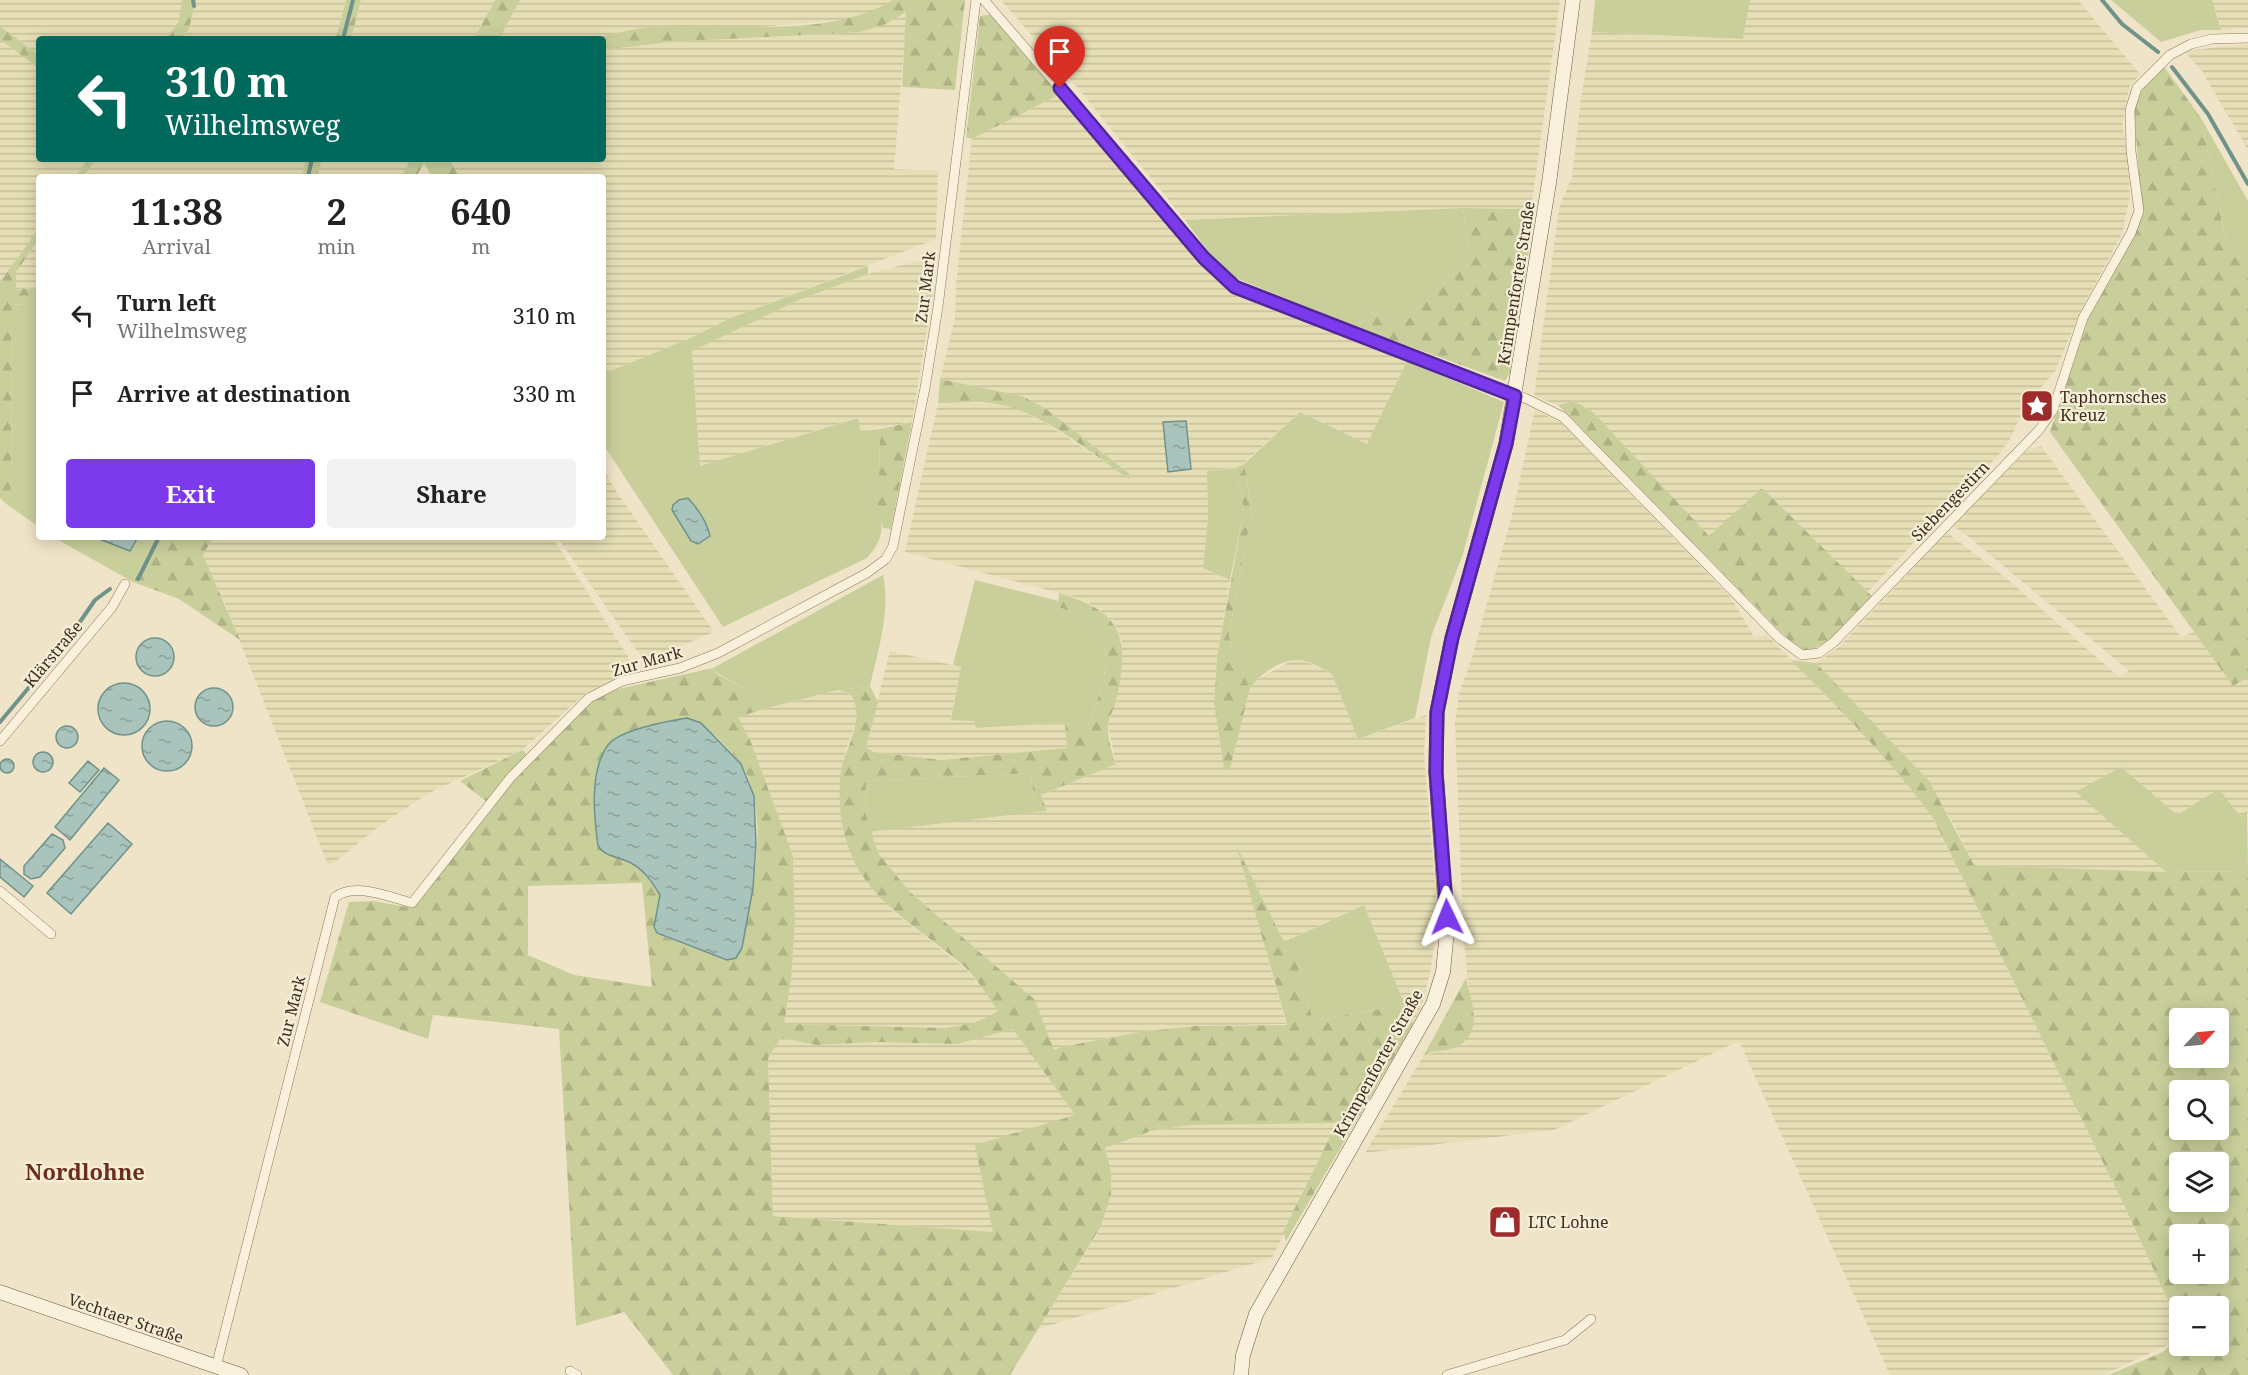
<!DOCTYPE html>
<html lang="en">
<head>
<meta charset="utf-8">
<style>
  :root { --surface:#fff; --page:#f2f2f2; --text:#222; --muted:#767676; --accent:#7c3aed }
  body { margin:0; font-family:"Noto Serif",serif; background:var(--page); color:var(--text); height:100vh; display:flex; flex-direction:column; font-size:22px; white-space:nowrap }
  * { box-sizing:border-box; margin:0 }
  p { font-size:20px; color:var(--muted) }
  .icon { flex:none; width:33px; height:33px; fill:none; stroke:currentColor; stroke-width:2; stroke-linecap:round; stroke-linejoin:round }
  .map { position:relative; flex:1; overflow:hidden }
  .side { position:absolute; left:36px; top:174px; width:570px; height:366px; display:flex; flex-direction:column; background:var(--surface); border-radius:6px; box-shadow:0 3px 15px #0003 }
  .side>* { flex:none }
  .top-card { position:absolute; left:36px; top:36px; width:570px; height:126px; border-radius:6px; box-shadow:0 3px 15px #0003; background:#00695c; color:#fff; overflow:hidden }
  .needle { width:39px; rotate:64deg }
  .buttons { position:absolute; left:2169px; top:1008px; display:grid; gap:12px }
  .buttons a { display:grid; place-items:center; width:60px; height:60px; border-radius:6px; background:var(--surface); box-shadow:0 3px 15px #0003; font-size:30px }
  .pin { position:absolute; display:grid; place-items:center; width:51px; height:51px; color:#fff; margin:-62px -26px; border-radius:50% 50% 50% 0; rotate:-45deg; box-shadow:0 0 6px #0007 }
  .pin .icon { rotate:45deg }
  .me { position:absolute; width:66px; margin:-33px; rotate:358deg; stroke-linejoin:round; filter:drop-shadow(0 0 4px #0008) }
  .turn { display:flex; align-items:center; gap:21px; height:126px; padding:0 30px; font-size:27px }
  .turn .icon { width:78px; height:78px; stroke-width:2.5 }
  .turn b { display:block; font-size:42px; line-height:51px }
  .eta { display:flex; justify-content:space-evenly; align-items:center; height:102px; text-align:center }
  .eta b { font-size:36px; font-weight:700; line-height:42px }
  .button { display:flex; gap:12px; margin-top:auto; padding:12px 30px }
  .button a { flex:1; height:69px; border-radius:6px; background:var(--accent); color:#fff; font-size:24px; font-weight:700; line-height:69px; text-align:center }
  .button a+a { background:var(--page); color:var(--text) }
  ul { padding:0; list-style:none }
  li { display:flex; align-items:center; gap:18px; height:78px; padding:0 30px }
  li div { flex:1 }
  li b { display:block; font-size:22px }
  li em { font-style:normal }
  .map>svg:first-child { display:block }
  .farmland { fill:url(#farmland-rules) }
  .green { fill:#c9cf9b }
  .forest { fill:url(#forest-firs); fill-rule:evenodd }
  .water { fill:url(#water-ripples); stroke:#6f938a; stroke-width:1.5 }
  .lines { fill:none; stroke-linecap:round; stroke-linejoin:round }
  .stream { stroke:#6f938a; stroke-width:4 }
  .street-casing { stroke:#8d765c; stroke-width:10 }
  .secondary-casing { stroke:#6f573f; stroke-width:15 }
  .street { stroke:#faf1dc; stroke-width:9 }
  .secondary { stroke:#faf1dc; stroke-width:14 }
  .route-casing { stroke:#51269a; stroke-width:15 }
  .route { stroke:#7c3aed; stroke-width:10 }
  .labels { text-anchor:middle; stroke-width:4.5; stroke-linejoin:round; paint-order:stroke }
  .street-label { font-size:16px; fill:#3d2e20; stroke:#f7eed8 }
  .poi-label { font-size:16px; fill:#3d2e20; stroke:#f7eed8; text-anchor:start }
  .district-label { font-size:22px; font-weight:bold; fill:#6b2e1e; stroke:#f7eed8 }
</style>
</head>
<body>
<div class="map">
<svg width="2248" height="1375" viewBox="0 0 2248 1375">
  <defs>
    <pattern id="farmland-rules" width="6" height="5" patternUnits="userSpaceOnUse" patternTransform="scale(1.5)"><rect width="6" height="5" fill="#e6deb5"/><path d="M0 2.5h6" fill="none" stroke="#c6bf9b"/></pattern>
    <pattern id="forest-firs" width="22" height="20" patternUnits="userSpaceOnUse" patternTransform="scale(1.5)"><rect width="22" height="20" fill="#c9cf9b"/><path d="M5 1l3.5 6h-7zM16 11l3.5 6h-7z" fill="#aeb285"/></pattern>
    <pattern id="water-ripples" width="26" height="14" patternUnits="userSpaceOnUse" patternTransform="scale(1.5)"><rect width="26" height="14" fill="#a9c4bc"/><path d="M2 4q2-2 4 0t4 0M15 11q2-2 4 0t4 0" fill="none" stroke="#8ba098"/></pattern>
  </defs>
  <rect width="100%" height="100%" fill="#f0e4c8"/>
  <!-- farmland -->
  <path class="farmland" d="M 0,0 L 182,0 L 183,3 L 180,21 L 166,39 L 39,39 L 39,55 L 0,26 Z
    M 196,0 L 346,0 L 336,39 L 182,39 L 189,29 Z
    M 361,0 L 495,0 L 474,39 L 351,39 Z
    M 520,0 L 893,0 L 879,9 L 842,20 L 746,28 L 658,26 L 587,39 L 499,39 Z
    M 1001,0 L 1560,0 L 1531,209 L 1463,208 L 1185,220 L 1076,86 Z
    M 1750,0 L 2078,0 L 2140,74 L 2129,87 L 2122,126 L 2127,149 L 2130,196 L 2122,234 L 2083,306 L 2055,371 L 2024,408 L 2011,437 L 1998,456 L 1955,498 L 1868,592 L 1762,489 L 1709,537 L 1593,412 L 1574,401 L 1558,405 L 1534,396 L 1559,208 L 1572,177 L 1581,98 L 1592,32 L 1743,39 Z
    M 2212,0 L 2248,0 L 2248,28 L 2221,30 Z
    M 907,11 L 894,169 L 938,171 L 936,239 L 731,318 L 693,337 L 603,374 L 603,177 L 459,177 L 449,159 L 603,159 L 603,50 L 671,42 L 860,32 L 884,25 Z
    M 0,39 L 39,69 L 39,159 L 88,159 L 75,177 L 39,177 L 39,228 L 0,282 Z
    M 2248,44 L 2248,150 L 2202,71 L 2184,51 Z
    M 1060,94 L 1218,279 L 1231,291 L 1242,298 L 1407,361 L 1367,444 L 1300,412 L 1239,467 L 1207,471 L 1208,516 L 1203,568 L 1230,580 L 1217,657 L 1214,703 L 1224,768 L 1230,768 L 1250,688 L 1256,680 L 1293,660 L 1305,661 L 1332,674 L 1358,739 L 1426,715 L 1424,754 L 1438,918 L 1431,967 L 1423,1002 L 1413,1024 L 1364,905 L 1284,942 L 1238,850 L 1286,1024 L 1195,1026 L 1140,1032 L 1062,1047 L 1054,1051 L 1035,1000 L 909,891 L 877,853 L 869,832 L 989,815 L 1047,811 L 1041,795 L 1116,763 L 1108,726 L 1115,704 L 1122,640 L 1113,622 L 1100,610 L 1082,599 L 905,552 L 938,403 L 996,403 L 1016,409 L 1041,420 L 1129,478 L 1130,474 L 1045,408 L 1022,396 L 940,379 L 955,319 L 956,284 L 972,139 Z
    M 96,159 L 306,159 L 302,177 L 83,177 Z
    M 322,159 L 411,159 L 401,177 L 317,177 Z
    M 39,239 L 39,287 L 16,290 L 16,272 Z
    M 936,256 L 933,292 L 912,422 L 860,431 L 857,418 L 700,466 L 692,350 L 801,299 L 868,274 Z
    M 1535,410 L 1561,423 L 1576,438 L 1732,599 L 1754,637 L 1767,635 L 1876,747 L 1907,781 L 1933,818 L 2123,1203 L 2175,1316 L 2172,1343 L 2103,1375 L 1890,1375 L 1739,1041 L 1554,1130 L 1365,1153 L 1424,1055 L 1443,1051 L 1469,993 L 1463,929 L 1455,722 L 1459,693 L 1470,664 L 1512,515 Z
    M 2041,446 L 2181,637 L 2194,632 L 2233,686 L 2248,677 L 2248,813 L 2240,816 L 2219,790 L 2176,815 L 2077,792 L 2166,872 L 1974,865 L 1950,817 L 1816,663 L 1840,646 L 1943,536 L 1950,535 L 2005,577 L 2119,677 L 2129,671 L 1969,537 L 1953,526 L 2027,450 Z
    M 603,467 L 614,488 L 714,632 L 669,651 L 642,658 L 557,537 L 603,537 Z
    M 213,537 L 552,537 L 636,669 L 586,693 L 522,750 L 427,794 L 378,827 L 335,862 L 328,865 L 224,601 L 215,587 L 203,554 Z
    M 890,651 L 961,667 L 951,719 L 974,721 L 976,728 L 1065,723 L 1067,748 L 941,760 L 873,752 L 866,747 Z
    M 838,690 L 849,693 L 858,709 L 857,720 L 846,749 L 840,777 L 842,826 L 891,910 L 966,969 L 984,989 L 999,1011 L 987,1019 L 968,1026 L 943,1028 L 784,1024 L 791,981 L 795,922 L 793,856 L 751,742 L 737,716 Z
    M 1013,1029 L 1075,1115 L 993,1232 L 773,1216 L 768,1058 L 781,1038 L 816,1045 L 874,1042 L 957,1044 Z
    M 1338,1123 L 1272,1258 L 1038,1329 L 1099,1231 L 1111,1172 L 1105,1148 L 1151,1131 L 1189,1125 Z"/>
  <!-- green -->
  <path class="green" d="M 1595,0 L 1750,0 L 1743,39 L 1592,32 Z
    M 2111,0 L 2212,0 L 2221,30 L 2201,30 L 2161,42 Z
    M 2201,118 L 2248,201 L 2248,260 L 2228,253 Z
    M 1463,208 L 1471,256 L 1402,325 L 1367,311 L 1359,328 L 1236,278 L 1211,255 L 1185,220 Z
    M 868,266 L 868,274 L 801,299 L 692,351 L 700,466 L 858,418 L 860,431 L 880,429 L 879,482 L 873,484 C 880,515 891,532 867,558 L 723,627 L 603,444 L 603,374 L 693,337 L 731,318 Z
    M 39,303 L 39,527 L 5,503 L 11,488 L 12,305 Z
    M 1407,361 L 1504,402 L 1463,554 L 1431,637 L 1415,718 L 1358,739 L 1332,674 C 1324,670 1314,663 1305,661 C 1286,656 1260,673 1250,688 L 1231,649 L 1229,634 L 1252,511 L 1244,464 L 1300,412 L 1367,444 Z
    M 1235,468 L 1242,495 L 1243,515 L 1230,580 L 1203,568 L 1208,516 L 1207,471 Z
    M 53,537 L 155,537 L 133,582 Z
    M 883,575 C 891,612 878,650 870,686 L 838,690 L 767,708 L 744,688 L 717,673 L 713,668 Z
    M 975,580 L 1058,601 L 1059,607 C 1067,610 1078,613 1085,618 C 1123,643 1100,693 1088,726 L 1064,723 L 976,728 L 974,721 L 951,720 L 961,667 L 953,665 Z
    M 2121,767 L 2177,815 L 2219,789 L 2240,816 L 2247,811 L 2248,871 L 2166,872 L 2076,792 Z
    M 1031,773 L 1035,812 L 869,832 L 865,812 L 866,781 Z
    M 1364,905 L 1405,1005 L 1313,1020 L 1291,939 Z"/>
  <!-- forest -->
  <path class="forest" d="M 182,0 L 196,0 L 189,29 L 182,39 L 166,39 L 179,21 Z
    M 346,0 L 361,0 L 351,39 L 336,39 Z
    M 495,0 L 520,0 L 499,39 L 474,39 Z
    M 893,0 L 965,0 L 955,90 L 902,87 L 906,12 L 884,25 L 860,32 L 671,42 L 603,50 L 603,39 L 587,39 C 610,36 635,27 659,26 C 733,22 826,40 893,0 Z
    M 992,14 L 1060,94 L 972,139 L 966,137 L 980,16 Z
    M 0,26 L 39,55 L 39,69 L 0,39 Z
    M 2163,65 L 2201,118 L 2228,253 L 2248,260 L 2248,677 L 2233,686 L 2050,432 L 2087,321 L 2135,235 L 2142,212 L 2134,110 L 2143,88 Z
    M 88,159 L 96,159 L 83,177 L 75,177 Z
    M 306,159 L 322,159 L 317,177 L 302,177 Z
    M 411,159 L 449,159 L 459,177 L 432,177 L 424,163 L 416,177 L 401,177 Z
    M 1463,208 L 1531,209 L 1533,224 L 1510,373 L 1505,381 L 1359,328 L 1367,311 L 1402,325 L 1471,256 Z
    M 39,228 L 39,239 L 16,272 L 16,290 L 39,287 L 39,303 L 12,305 L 11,488 L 5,503 L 0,498 L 0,282 Z
    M 940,379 L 1022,396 L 1045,408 L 1130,474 L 1129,479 C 1091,453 1043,412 997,404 C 978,400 957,403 938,403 Z
    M 1574,401 L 1593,412 L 1709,536 L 1762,488 L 1873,597 C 1853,617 1833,647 1803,651 L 1792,643 L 1558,405 Z
    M 912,422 L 891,529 L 883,528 L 873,483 L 879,482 L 880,429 Z
    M 1244,464 L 1252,511 L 1229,634 L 1231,649 L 1250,688 L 1230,769 L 1224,768 L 1214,703 L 1217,657 L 1243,515 L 1242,495 L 1235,468 Z
    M 155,537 L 213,537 L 203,555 L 240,640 L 179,599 L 133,582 Z
    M 1059,593 C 1124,612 1130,638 1116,701 C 1114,709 1108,719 1108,727 C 1108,740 1112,752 1116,764 L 1041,795 L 1047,811 L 1035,812 L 1031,773 L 866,781 L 865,812 L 878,853 L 909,891 L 1035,1000 L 1054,1050 L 1062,1047 L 1140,1032 L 1195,1026 L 1287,1025 L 1236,845 L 1284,942 L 1291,939 L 1313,1020 L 1405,1005 L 1413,1024 L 1286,1241 L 1283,1232 L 1337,1123 L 1189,1125 L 1151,1131 L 1105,1148 L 1111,1172 L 1111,1194 L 1100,1228 L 1010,1375 L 673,1375 L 624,1312 L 576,1326 L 559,1029 L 433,1015 L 428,1039 L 320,1002 L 349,902 L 373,901 L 412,908 L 515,779 L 580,711 L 594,699 L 618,689 L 713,668 L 717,674 L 744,688 L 767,708 L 738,717 L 751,742 L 793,856 L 795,922 L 791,981 L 784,1024 L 943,1028 C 964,1026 980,1023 998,1011 C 988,996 978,980 965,967 C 922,929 864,901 847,843 C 840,823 839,800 840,779 C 841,750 870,718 849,693 L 838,690 L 870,686 L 878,702 L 866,747 L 873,752 L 941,760 L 1067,748 L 1065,723 L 1088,726 C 1100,693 1123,643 1085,618 C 1077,613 1067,610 1058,607 ZM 714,734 C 723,744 735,754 742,765 C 771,814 752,895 742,947 L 727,960 L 665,937 L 654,927 L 660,895 C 647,873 629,858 603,853 ZM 642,883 L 652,987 L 574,975 L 528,955 L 528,886 ZM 1013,1029 L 1075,1115 L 975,1145 L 993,1232 L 773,1216 L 768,1058 L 781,1038 L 816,1045 L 874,1042 L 957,1044 Z
    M 1791,660 L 1816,663 L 1929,781 L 1974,865 L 2166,872 L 2248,871 L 2248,1375 L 2108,1375 L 2163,1352 L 2172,1343 L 2175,1316 L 2123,1203 L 1933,818 C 1891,760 1841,711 1791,660 ZM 2180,1018 L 2218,1018 L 2218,1058 L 2180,1058 ZM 2180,1090 L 2218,1090 L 2218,1130 L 2180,1130 ZM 2180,1162 L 2218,1162 L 2218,1202 L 2180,1202 ZM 2180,1234 L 2218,1234 L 2218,1274 L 2180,1274 ZM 2180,1306 L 2218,1306 L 2218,1346 L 2180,1346 Z
    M 522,750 L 527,754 L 487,802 L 460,781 Z
    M 1466,978 C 1471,1002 1485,1033 1456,1047 C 1446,1052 1434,1050 1424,1055 Z"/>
  <!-- water -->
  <path class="water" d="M 1186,421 L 1191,469 L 1168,472 L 1163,422 Z
    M 688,498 C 698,509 707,521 710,536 L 698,544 L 691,541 L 672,510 L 673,505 L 679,500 Z
    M 94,537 L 138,537 L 130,551 Z
    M136 657a19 19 0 1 1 38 0a19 19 0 1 1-38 0Z
    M98 709a26 26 0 1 1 52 0a26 26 0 1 1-52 0Z
    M195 707a19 19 0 1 1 38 0a19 19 0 1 1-38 0Z
    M 687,718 L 701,723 L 741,764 L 754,796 L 756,844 L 753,888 L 742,948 L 736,958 L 727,960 L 657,933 L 654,927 L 660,895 C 652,882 645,871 631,863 C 620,857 605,857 598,846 C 594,817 589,771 608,745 C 619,730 668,721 687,718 Z
    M142 746a25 25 0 1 1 50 0a25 25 0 1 1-50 0Z
    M56 737a11 11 0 1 1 22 0a11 11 0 1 1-22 0Z
    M33 762a10 10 0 1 1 20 0a10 10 0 1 1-20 0Z
    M0 766a7 7 0 1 1 14 0a7 7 0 1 1-14 0Z
    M 88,761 L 99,770 L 80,792 L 69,783 Z
    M 104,768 L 119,780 L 70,840 L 55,827 Z
    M 108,823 L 132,844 L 71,914 L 47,893 Z
    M 52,834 L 63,840 L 65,848 L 40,877 L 31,879 L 24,874 L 24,866 Z
    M 0,859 L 33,886 L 24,897 L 0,877 Z"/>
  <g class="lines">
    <!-- stream -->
    <path class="stream" d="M 193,0 L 194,6
      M 2102,0 L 2122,24 L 2158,52
      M 343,39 L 353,0
      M 2172,67 L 2208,114 L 2248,184
      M 308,177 L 312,159
      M 138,579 L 159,537
      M 0,722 L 62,648 L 95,600 L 110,589"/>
    <defs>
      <path id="street" d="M 984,0 L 1222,277 L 1248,293 L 1527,399 L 1563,417 L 1780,639 L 1802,655 L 1819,653 L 1834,642 L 2039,430 L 2053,410 L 2083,318 L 2131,233 L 2139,211 L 2131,151 L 2130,110 L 2137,88 L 2170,55 L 2191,44 L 2212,39 L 2248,38
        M 0,741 L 112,607 L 125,584
        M 0,891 L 51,934
        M 216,1367 L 335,897 C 356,882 389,897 412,903 L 511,777 L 589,698 L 622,681 L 680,668 L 718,653 L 867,573 L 886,559 L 893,546 L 925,388 L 938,307 L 976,0
        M 570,1371 L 577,1375
        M 1447,1375 L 1565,1340 L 1591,1319"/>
      <path id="secondary" d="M 0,1292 L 241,1375
        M 1241,1375 L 1243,1355 L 1256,1314 L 1433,1004 L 1443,972 L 1447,931 L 1436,772 L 1437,712 L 1452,638 L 1506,444 L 1549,183 L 1573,0"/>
    </defs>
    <!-- street casing -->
    <use href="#street" class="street-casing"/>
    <!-- secondary casing -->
    <use href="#secondary" class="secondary-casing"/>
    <!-- street -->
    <use href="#street" class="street"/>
    <!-- secondary -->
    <use href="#secondary" class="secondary"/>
  </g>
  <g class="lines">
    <defs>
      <path id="route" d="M 1060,88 L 1204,258 L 1235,287 L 1515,396 L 1506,444 L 1452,638 L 1437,712 L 1436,772 L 1447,917"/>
    </defs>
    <!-- route casing -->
    <use href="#route" class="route-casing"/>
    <!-- route -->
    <use href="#route" class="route"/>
  </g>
  <!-- icons -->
  <defs>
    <symbol id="sight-square" viewBox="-11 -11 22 22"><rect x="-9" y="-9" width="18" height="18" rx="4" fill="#9e2a2b" stroke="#f7eed8"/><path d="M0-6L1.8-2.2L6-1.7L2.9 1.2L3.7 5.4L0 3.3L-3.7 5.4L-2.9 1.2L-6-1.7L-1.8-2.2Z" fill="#fff"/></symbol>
    <symbol id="shop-square" viewBox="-11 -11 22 22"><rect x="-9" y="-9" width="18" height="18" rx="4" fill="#9e2a2b" stroke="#f7eed8"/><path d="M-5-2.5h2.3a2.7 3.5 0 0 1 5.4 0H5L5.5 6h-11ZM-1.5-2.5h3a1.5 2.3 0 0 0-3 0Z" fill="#fff"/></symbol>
  </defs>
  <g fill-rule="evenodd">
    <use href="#sight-square" x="2018" y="387" width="38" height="38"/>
    <use href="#shop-square" x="1486" y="1203" width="38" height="38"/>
  </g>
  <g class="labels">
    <!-- street labels -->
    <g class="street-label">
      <text transform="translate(1516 283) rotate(-81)" y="6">Krimpenforter Straße</text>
      <text transform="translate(925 287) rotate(-83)" y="6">Zur Mark</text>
      <text transform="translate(1950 501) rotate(-46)" y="6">Siebengestirn</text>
      <text transform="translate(53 654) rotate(-50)" y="6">Klärstraße</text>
      <text transform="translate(647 661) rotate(-16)" y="6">Zur Mark</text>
      <text transform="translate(291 1011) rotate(-76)" y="6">Zur Mark</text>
      <text transform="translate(1378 1063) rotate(-61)" y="6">Krimpenforter Straße</text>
      <text transform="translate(126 1318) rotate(19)" y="6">Vechtaer Straße</text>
    </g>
    <!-- poi labels -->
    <g class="poi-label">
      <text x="2060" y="403">Taphornsches<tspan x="2060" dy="18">Kreuz</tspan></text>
      <text x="1528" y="1228">LTC Lohne</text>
    </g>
    <!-- district labels -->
    <g class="district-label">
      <text x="85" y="1180">Nordlohne</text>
    </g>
  </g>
</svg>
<div class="buttons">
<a><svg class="needle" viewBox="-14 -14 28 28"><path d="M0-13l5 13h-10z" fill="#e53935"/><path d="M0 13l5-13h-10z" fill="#767676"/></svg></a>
<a><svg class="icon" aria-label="search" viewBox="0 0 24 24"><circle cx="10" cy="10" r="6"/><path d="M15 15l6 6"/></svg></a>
<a><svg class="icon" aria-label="layers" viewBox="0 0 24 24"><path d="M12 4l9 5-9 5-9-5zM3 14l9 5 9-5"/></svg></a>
<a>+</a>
<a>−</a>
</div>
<div class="pin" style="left:1060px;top:88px;background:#d93025"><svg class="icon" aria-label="arrive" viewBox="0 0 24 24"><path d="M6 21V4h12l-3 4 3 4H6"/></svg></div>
<svg class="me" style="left:1447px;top:917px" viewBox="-20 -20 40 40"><path d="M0-17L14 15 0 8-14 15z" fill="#7c3aed" stroke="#fff" stroke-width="4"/></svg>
<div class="top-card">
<div class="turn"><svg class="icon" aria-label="left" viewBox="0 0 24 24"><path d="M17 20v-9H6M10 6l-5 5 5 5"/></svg><div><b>310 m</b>Wilhelmsweg</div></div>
</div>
<section class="side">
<div class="eta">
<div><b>11:38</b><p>Arrival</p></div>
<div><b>2</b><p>min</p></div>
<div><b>640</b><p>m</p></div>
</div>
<ul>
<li><svg class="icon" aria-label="left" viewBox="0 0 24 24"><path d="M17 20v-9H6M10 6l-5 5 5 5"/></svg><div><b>Turn left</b><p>Wilhelmsweg</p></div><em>310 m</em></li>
<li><svg class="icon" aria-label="arrive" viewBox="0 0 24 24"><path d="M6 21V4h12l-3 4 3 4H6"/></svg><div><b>Arrive at destination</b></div><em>330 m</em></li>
</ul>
<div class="button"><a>Exit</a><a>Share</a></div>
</section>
</div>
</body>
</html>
